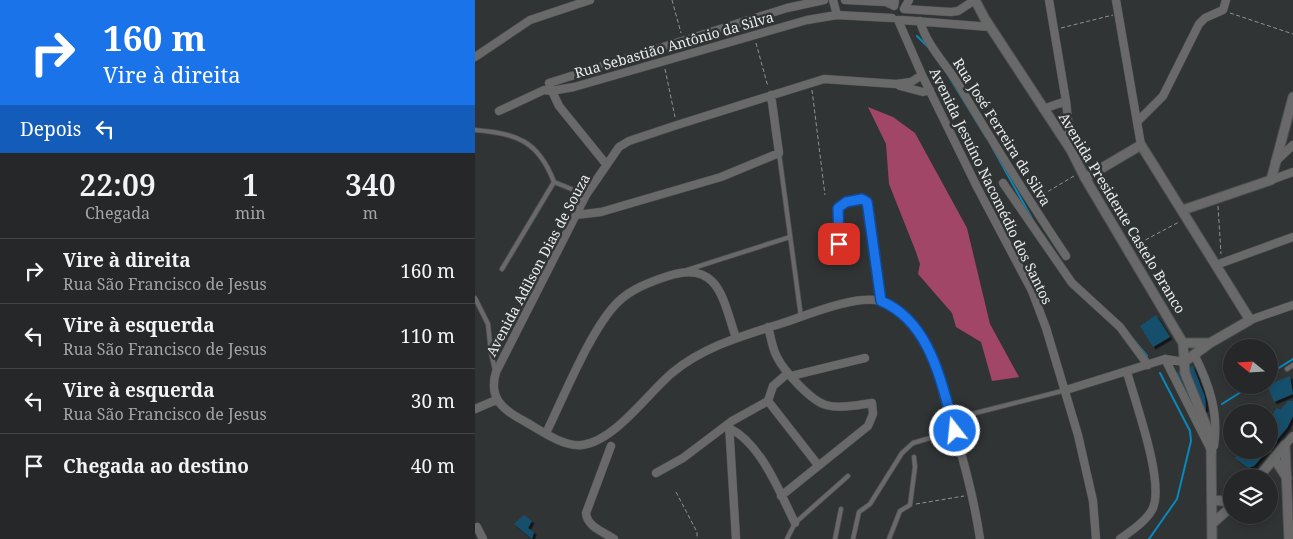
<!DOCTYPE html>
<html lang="pt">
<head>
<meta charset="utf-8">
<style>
  :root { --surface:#252728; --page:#313334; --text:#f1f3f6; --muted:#a3a5a8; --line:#424445 }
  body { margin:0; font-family:"Noto Serif",serif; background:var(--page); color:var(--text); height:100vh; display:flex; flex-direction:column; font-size:19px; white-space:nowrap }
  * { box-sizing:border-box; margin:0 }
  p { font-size:16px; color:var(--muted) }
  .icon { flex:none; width:28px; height:28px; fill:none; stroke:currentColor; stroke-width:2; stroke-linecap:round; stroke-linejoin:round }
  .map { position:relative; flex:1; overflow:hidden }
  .drawer { display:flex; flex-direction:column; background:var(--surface); width:475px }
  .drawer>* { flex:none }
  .guide { background:#1a73e8; color:#fff; overflow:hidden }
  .needle { width:32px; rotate:288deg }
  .buttons { position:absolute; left:748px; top:339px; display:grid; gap:10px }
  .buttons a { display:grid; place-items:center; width:55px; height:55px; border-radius:50%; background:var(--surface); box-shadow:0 2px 8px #0003,0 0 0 1px var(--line); font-size:25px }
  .pin { position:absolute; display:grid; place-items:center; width:42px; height:42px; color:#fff; margin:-21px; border-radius:10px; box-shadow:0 2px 8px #0006 }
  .me { position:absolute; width:55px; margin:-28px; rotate:344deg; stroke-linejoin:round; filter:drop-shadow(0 0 4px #0008) }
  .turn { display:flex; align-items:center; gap:18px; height:105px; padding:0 20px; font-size:22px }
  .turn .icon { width:65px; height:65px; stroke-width:2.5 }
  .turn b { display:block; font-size:35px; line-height:42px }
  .then { display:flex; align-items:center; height:48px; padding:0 20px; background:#0003; gap:10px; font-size:19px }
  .eta { display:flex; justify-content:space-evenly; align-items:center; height:85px; text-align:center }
  .eta b { font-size:30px; font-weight:600; line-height:35px }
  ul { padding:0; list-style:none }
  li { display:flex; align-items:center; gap:15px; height:65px; padding:0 20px; border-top:1px solid var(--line) }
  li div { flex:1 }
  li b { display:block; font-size:19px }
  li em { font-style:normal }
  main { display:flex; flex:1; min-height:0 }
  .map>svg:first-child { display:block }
  .forest { fill:#a14666 }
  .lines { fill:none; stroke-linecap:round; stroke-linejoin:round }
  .stream { stroke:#0888bd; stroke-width:2 }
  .building { fill:#17506c; filter:url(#shadow) }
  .service-casing { stroke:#4f5152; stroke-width:5.5 }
  .minor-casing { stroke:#4f5152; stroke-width:9 }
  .tertiary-casing { stroke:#4f5152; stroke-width:11 }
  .path { stroke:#8f9192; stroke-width:1; stroke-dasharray:4 2.5; stroke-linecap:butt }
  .service { stroke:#6a6969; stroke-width:4 }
  .minor { stroke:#6a6969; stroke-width:8 }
  .tertiary { stroke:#6a6969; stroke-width:9 }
  .route-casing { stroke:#114b97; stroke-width:12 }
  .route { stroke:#1a73e8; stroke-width:9 }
  .labels { text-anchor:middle; stroke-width:5; stroke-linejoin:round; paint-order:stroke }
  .street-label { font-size:14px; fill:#eaeced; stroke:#313435 }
</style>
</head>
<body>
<main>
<section class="drawer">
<div class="guide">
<div class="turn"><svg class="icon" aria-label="right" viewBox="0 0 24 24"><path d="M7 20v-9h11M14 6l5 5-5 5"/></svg><div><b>160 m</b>Vire à direita</div></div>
<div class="then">Depois<svg class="icon" aria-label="left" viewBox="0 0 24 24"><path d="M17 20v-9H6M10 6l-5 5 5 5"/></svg></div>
</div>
<div class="eta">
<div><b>22:09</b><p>Chegada</p></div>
<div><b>1</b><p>min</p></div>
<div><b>340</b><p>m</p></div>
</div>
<ul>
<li><svg class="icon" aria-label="right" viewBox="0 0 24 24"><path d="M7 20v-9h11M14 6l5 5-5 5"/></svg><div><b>Vire à direita</b><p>Rua São Francisco de Jesus</p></div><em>160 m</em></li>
<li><svg class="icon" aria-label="left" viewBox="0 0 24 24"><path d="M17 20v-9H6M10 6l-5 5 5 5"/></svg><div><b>Vire à esquerda</b><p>Rua São Francisco de Jesus</p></div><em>110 m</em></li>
<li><svg class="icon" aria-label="left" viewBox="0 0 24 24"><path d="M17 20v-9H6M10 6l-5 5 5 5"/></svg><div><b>Vire à esquerda</b><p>Rua São Francisco de Jesus</p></div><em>30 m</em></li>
<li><svg class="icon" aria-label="arrive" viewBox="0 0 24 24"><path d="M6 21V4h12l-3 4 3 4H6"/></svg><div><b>Chegada ao destino</b></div><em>40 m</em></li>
</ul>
</section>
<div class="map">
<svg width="818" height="539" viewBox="0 0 818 539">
  <defs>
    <filter id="shadow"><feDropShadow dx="2.5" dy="2.5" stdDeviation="0" flood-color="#0009"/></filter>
  </defs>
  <rect width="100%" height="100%" fill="#313435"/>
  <!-- forest -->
  <path class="forest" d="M 393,107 L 418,117 L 440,133 L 492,228 L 515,324 L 544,377 L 517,381 L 506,342 L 481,327 L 477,313 L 443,274 L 445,264 L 441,252 L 414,184 L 411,144 Z"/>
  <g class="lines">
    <!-- stream -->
    <path class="stream" d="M 442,36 L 453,47
      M 473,75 L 511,137
      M 516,145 L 560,224
      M 658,339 L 672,356
      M 794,374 L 818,359
      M 747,404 L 777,385
      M 674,539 L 702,499 L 716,441 L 715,431 L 685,373"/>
  </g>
  <!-- building -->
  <path class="building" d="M 681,315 L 695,337 L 678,347 L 665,326 Z
    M 718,366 L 730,397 L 731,409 L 728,411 L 714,370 L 714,367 Z
    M 705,371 L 723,413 L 720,415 L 700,373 Z
    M 815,376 L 818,394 L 799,402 L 792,385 Z
    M 813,401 L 818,401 L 818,416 L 812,428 L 794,449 L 794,419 L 802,408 L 805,410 Z
    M 767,450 L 793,450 L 779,466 L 773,468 L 760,458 Z
    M 49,515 L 57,521 L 53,528 L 59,532 L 57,539 L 39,524 Z"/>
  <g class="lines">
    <defs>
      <path id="service" d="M 0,130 C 42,134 63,140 79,182 L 27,269
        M 304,153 L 326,317
        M 79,182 L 111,195
        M 212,270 L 315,237
        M 0,298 L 13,324 L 16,353 L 20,370
        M 812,369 L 818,365
        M 477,419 L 591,390
        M 312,539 L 320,523 L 373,476
        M 360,539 L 366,509
        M 378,539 L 384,512 L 395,504 L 427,453 L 438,443 L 479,431
        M 414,539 L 425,511 L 435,505 L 440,467 L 439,457"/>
      <path id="minor" d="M 358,0 L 362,15
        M 370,0 L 411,2 L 419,6 L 420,0
        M 434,0 L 429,9 L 476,12 L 483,11 L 500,0
        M 574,0 L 591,101 L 596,150
        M 641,0 L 666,145
        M 423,20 L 447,75 L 502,187 L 557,291 L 571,328 L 603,435 L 618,501 L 621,539
        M 427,20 L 515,27
        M 445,21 C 451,44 469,62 482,82 C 517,141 553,199 591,256
        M 0,57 L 55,20 L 115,0
        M 447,75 L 436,82 L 421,84 L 349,79 L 202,125 L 154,141 L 144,147 L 111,195 L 21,372 C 13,398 28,410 49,421 C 65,430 88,447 107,445 C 140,441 173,393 197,373 C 230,345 274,334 314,321 C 337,313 382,295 405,301 C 424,305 437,321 447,337 C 459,356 464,379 470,400 C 485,446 498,491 505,539
        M 74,83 L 312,8 L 349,0
        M 425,86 L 448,92 L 455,90
        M 75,87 L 84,106 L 131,164
        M 568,109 L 591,101
        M 24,111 L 69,90 L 76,91 L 99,87 L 332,20 L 362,15 L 417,18
        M 662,122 L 688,96 L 724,24 L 730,18 L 748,10 L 751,0
        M 800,162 L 818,145
        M 796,180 L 818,172
        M 528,183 L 597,283 L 645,327 L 673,365
        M 101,215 L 126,212 L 246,177 L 304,153 L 296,95
        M 364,244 L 363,208 L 371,202 L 387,199 L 392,202 L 393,208 L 406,301
        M 741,265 L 818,237
        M 775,320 L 818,305
        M 293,327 C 296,337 297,348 302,357 C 309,371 336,401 351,405 C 365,409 382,405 397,403 L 398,414 L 393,426 L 306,496
        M 719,354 C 734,384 744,413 739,446
        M 690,359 L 737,452
        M 316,376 L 390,358
        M 591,390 L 690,359 L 709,362
        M 293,401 L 343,465
        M 0,409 L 21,400
        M 254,424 L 261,539
        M 254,428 C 286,443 305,493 320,523
        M 71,433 C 88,399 116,328 143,302 C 156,289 175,282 193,276 C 244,259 248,300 261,338
        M 810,445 L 818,436
        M 136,446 L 111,513 C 112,527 129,532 139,539
        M 181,473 L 208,458 L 257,421 L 293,401 L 298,386 L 313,373
        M 2,527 L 8,539
        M 645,539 C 656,531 670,522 677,510 C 691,485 660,402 652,372"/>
      <path id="tertiary" d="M 500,0 L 510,19 L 596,150 L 610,178 L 708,343 L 710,373 L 736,438 L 737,539
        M 610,178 L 666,145 L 775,320 L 735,343 L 709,362
        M 708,210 L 796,180 L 818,97
        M 708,343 L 735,343
        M 810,445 L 814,539
        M 799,458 L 812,478
        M 783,478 L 810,445
        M 738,500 L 756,502
        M 738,523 L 756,507"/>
    </defs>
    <!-- service casing -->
    <use href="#service" class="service-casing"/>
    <!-- minor casing -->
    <use href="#minor" class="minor-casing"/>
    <!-- tertiary casing -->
    <use href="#tertiary" class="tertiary-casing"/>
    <!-- path -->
    <path class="path" d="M 197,0 L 206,33
      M 755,13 L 818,34
      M 586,28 L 638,15
      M 281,43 L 293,87
      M 190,69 L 200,117
      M 337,90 L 350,195
      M 562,198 L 599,176
      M 743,206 L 746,254
      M 659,246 L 704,222
      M 201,492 L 222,532 L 222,539
      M 441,504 L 489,496"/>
    <!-- service -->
    <use href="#service" class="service"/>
    <!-- minor -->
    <use href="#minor" class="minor"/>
    <!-- tertiary -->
    <use href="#tertiary" class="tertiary"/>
  </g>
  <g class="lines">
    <defs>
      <path id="route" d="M 364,244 L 363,208 L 371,202 L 387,199 L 392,202 L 393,208 L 406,301 C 456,322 466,383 480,431"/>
    </defs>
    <!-- route casing -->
    <use href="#route" class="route-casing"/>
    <!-- route -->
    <use href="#route" class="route"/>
  </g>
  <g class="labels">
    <!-- street labels -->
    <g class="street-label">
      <text transform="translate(199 45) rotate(-16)" y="5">Rua Sebastião Antônio da Silva</text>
      <text transform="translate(527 132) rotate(58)" y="5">Rua José Ferreira da Silva</text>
      <text transform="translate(516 186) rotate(64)" y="5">Avenida Jesuíno Nacomédio dos Santos</text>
      <text transform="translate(647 213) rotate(59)" y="5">Avenida Presidente Castelo Branco</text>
      <text transform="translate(63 265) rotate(-62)" y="5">Avenida Adilson Dias de Souza</text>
    </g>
  </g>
</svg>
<div class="buttons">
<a><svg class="needle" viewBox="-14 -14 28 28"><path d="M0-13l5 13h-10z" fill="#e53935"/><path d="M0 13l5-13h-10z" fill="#a3a5a8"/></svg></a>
<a><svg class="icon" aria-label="search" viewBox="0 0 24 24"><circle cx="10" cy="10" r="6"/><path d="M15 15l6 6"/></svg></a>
<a><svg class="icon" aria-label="layers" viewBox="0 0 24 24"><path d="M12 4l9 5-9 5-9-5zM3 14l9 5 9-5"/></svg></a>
</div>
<div class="pin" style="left:364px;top:244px;background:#d93025"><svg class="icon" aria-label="arrive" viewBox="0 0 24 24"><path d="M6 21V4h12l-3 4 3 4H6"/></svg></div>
<svg class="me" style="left:480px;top:431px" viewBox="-20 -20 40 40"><circle r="17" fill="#1a73e8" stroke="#fff" stroke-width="3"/><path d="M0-11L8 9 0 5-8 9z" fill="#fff"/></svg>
</div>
</main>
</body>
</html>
